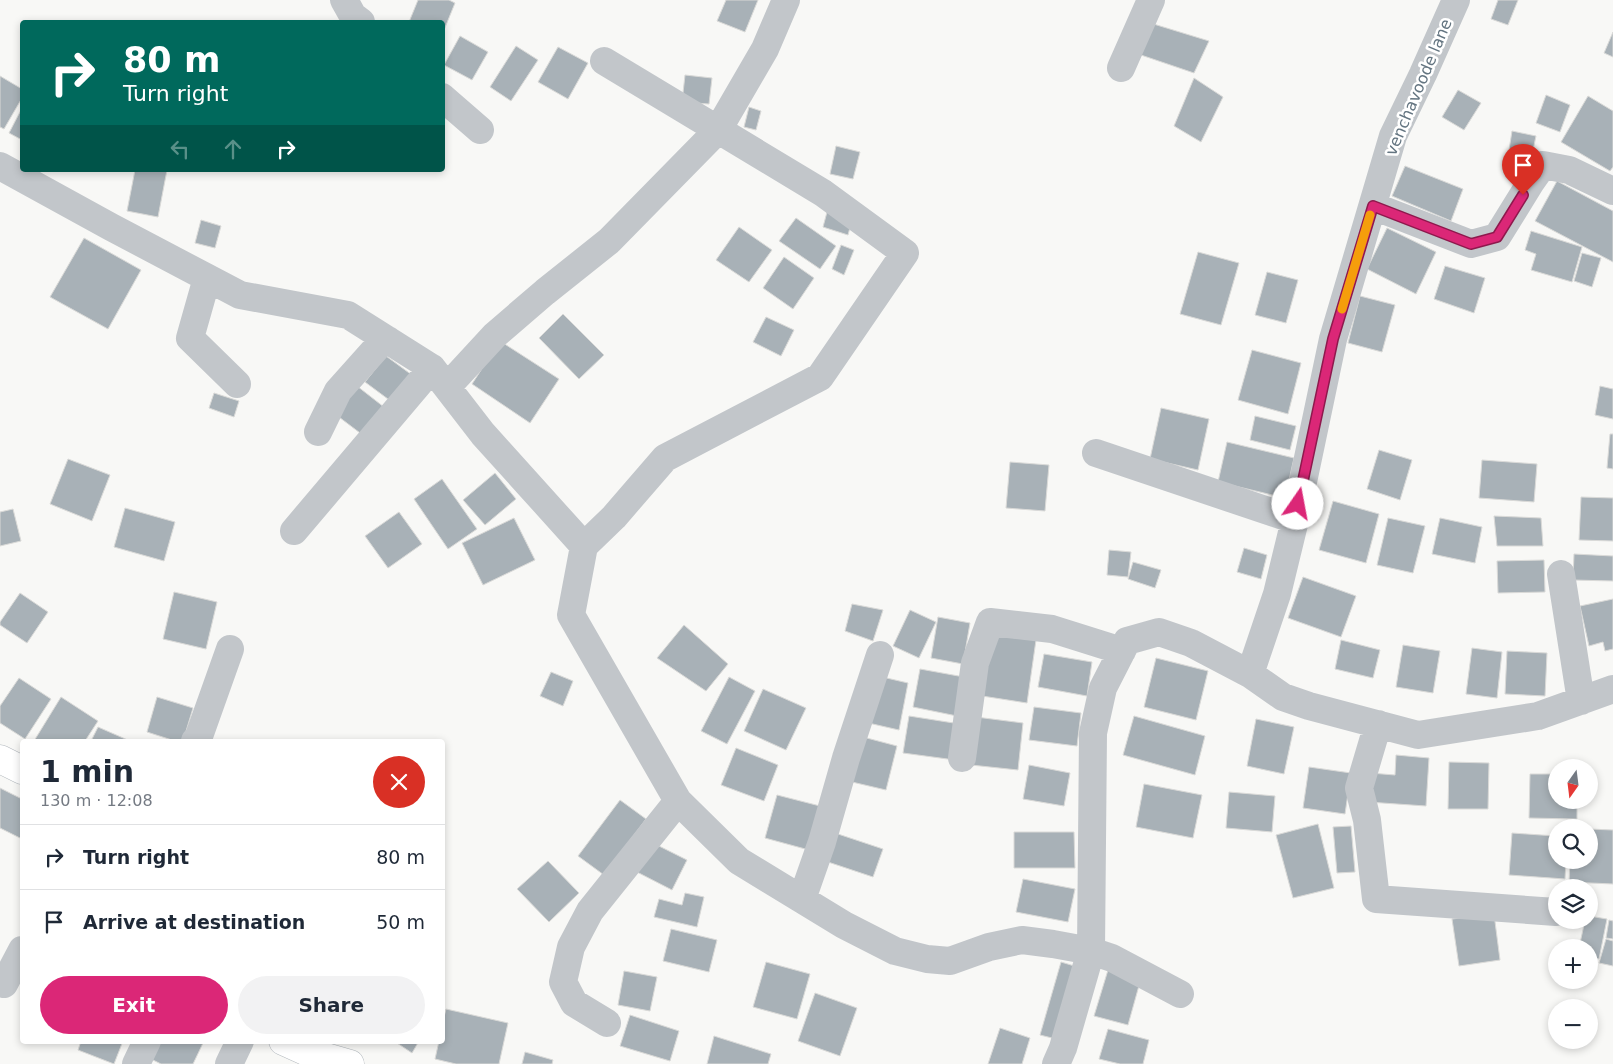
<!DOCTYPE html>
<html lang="en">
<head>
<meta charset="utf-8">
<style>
  :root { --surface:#fff; --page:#f2f2f3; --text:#1f2937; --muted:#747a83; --line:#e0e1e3; --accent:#db2777 }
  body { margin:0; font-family:"DejaVu Sans",sans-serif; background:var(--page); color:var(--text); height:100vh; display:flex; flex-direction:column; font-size:19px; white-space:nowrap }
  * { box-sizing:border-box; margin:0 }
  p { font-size:16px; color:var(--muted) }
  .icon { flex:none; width:28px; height:28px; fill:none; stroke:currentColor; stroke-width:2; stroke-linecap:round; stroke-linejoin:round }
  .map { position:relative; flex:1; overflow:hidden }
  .side { position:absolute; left:20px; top:739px; width:425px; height:305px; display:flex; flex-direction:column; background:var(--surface); border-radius:5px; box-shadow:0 2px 8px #0003 }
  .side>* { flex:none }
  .guide { position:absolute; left:20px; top:20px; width:425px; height:152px; border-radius:5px; box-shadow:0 2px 8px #0003; background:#00695c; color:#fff; overflow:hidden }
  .needle { width:32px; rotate:194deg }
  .controls { position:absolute; left:1548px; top:759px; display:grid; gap:10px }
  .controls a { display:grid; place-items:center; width:50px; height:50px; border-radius:50%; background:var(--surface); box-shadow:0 2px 8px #0003; font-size:25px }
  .pin { position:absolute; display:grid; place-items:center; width:42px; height:42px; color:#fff; margin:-51px -21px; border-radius:50% 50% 50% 0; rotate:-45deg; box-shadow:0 0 5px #0007 }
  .pin .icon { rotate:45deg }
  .me { position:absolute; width:55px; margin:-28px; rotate:12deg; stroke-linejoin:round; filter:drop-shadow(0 0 4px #0008) }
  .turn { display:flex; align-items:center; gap:18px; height:105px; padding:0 20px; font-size:22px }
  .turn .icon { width:65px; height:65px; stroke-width:2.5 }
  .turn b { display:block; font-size:35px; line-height:42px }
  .lanes { display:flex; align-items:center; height:48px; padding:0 20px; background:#0003; justify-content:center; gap:25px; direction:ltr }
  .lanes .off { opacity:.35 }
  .round { display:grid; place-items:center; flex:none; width:52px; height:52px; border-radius:26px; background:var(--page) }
  .head { display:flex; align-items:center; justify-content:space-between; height:85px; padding:0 20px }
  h1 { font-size:30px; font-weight:800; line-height:38px }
  .button { display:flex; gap:10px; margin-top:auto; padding:10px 20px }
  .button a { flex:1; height:58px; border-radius:30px; background:var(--accent); color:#fff; font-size:20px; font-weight:800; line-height:58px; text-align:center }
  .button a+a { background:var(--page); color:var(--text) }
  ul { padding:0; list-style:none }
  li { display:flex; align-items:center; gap:15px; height:65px; padding:0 20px; border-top:1px solid var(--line) }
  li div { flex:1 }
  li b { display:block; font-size:19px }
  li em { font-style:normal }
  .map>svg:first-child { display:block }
  .building { fill:#a8b1b7; stroke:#dadad8 }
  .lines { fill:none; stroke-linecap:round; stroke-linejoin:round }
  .secondary-casing { stroke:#b2b8bd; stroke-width:29 }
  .street { stroke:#c2c6ca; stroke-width:28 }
  .secondary { stroke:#fff; stroke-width:28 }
  .route-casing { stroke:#8e194d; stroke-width:12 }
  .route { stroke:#db2777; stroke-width:9 }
  .slow { stroke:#f59e0b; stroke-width:9 }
  .labels { text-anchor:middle; stroke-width:5; stroke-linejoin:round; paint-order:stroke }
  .street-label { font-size:16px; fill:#647581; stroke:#fff }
</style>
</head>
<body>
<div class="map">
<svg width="1613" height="1064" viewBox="0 0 1613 1064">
  <rect width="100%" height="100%" fill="#f8f8f6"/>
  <!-- building -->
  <path class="building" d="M 418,0 L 449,0 L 455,3 L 442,35 L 442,22 L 409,22 Z
    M 726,0 L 758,0 L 745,32 L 717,21 Z
    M 1498,0 L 1518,0 L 1508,25 L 1491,19 Z
    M 1147,22 L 1209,41 L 1194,73 L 1138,54 Z
    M 1613,32 L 1613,57 L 1604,53 Z
    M 460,36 L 488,52 L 472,80 L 444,65 Z
    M 516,46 L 538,60 L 511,101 L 490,87 Z
    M 558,47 L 588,63 L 568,99 L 538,82 Z
    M 685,75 L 712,78 L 709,104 L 682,102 Z
    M 0,76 L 22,89 L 22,98 L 4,129 L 0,127 Z
    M 1194,78 L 1223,97 L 1201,142 L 1174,126 Z
    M 1458,90 L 1481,103 L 1464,130 L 1442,117 Z
    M 1546,95 L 1570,105 L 1560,132 L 1536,123 Z
    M 1588,96 L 1613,111 L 1613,167 L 1610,171 L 1561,142 Z
    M 749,107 L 761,111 L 756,130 L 744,127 Z
    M 22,108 L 22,140 L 9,133 Z
    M 1512,131 L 1536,136 L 1532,155 L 1509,150 Z
    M 836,146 L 860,152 L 853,179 L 830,174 Z
    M 1405,166 L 1463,189 L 1451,221 L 1392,196 Z
    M 135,170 L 167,170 L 158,217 L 127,211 Z
    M 1557,181 L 1613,211 L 1613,262 L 1535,221 Z
    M 827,212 L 852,220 L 848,235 L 823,227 Z
    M 796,218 L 836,246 L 820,269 L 779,241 Z
    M 201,220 L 221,226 L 215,248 L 195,243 Z
    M 739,227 L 772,250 L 749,282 L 716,260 Z
    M 1387,228 L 1436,252 L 1416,294 L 1367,269 Z
    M 1531,231 L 1582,247 L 1572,282 L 1531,270 L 1536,254 L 1525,250 Z
    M 84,238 L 141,270 L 108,329 L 50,297 Z
    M 841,245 L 854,250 L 844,275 L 832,269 Z
    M 1198,252 L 1239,263 L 1221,325 L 1180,314 Z
    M 1582,253 L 1601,258 L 1592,287 L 1574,281 Z
    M 784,257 L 814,278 L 793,309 L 763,288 Z
    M 1445,266 L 1485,278 L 1474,313 L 1434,299 Z
    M 1267,272 L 1298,280 L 1286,323 L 1255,315 Z
    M 1360,296 L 1395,305 L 1382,352 L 1348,343 Z
    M 563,314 L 604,355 L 579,379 L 539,338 Z
    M 766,317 L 794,330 L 781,356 L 753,342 Z
    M 500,341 L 559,379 L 530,423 L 472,384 Z
    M 1252,350 L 1301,363 L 1288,414 L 1238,400 Z
    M 386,356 L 416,378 L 396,405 L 365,382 Z
    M 357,386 L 389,411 L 368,439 L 335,414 Z
    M 1600,386 L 1613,389 L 1613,419 L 1595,415 Z
    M 214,393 L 239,401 L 234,417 L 209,408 Z
    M 1161,408 L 1209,419 L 1198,470 L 1150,459 Z
    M 1255,416 L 1296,426 L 1290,450 L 1250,440 Z
    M 1610,434 L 1613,434 L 1613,469 L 1607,468 Z
    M 1227,442 L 1294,458 L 1285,498 L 1218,482 Z
    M 1379,450 L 1412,460 L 1400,500 L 1367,489 Z
    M 68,459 L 110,475 L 92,521 L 50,504 Z
    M 1482,460 L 1537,464 L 1534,502 L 1479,498 Z
    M 1010,462 L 1049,465 L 1045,511 L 1006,508 Z
    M 495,473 L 516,499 L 485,525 L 463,500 Z
    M 442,479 L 477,529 L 448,549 L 414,499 Z
    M 1581,497 L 1613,498 L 1613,541 L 1579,540 Z
    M 1333,501 L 1379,514 L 1366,563 L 1319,550 Z
    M 125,508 L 175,522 L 164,561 L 114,547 Z
    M 13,509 L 21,541 L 0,546 L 0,512 Z
    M 399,512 L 422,544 L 388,568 L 365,536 Z
    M 1494,516 L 1541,518 L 1543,546 L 1497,546 Z
    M 514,518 L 535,560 L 483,585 L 462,543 Z
    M 1388,518 L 1425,526 L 1413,573 L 1377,565 Z
    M 1440,518 L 1482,527 L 1475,563 L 1432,554 Z
    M 1244,548 L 1267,555 L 1261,579 L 1237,572 Z
    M 1109,550 L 1131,552 L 1128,577 L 1107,575 Z
    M 1574,554 L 1613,556 L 1613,581 L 1573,580 Z
    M 1544,560 L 1545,592 L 1498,593 L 1497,561 Z
    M 1133,562 L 1161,570 L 1155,588 L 1128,579 Z
    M 1303,577 L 1356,596 L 1341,637 L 1288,618 Z
    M 174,592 L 217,602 L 206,649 L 163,639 Z
    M 20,593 L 48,612 L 27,643 L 0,625 L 0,622 Z
    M 1613,599 L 1613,649 L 1605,651 L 1603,642 L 1589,646 L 1580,606 Z
    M 852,604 L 883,610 L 873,641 L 845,631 Z
    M 910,610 L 936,622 L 919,658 L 893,646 Z
    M 938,617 L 970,623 L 963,664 L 931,658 Z
    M 684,625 L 728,664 L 706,691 L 657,658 Z
    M 990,635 L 1036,640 L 1027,703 L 982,696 Z
    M 1341,640 L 1380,650 L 1373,678 L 1335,669 Z
    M 1403,645 L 1440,651 L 1433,693 L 1396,687 Z
    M 1472,648 L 1502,652 L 1497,698 L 1466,694 Z
    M 1507,651 L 1547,653 L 1545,696 L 1505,694 Z
    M 1044,654 L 1092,662 L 1087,696 L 1038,687 Z
    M 1156,658 L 1208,671 L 1196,720 L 1144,707 Z
    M 920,669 L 964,677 L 957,716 L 913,707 Z
    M 551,672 L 573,681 L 563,706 L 540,696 Z
    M 878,676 L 908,683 L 899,730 L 864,722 Z
    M 729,677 L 755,691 L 727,744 L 701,731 Z
    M 19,678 L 51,699 L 25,739 L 0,723 L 0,706 Z
    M 763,689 L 806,708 L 786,750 L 744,731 Z
    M 61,697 L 98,721 L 85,741 L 34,741 Z
    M 157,697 L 193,708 L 183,741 L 175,741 L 147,732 Z
    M 1034,707 L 1081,713 L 1077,746 L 1029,740 Z
    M 909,716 L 960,724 L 955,760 L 903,753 Z
    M 1134,716 L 1205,736 L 1195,775 L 1123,755 Z
    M 976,717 L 1023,723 L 1018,770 L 971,765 Z
    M 1256,719 L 1294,727 L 1284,774 L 1247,766 Z
    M 98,727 L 130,741 L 91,741 Z
    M 863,737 L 897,746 L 886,790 L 852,782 Z
    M 736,748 L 778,765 L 764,801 L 721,785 Z
    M 1396,755 L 1429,758 L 1426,806 L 1368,802 L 1370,773 L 1395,775 Z
    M 1449,762 L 1489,763 L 1488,809 L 1448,809 Z
    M 1029,765 L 1070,773 L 1064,806 L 1023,799 Z
    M 1309,767 L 1351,773 L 1345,814 L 1303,808 Z
    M 1530,774 L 1556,774 L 1556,800 L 1577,800 L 1577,819 L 1529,818 Z
    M 1144,784 L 1202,795 L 1193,838 L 1136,827 Z
    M 0,788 L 22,799 L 22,839 L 0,828 Z
    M 1229,792 L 1275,796 L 1272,832 L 1226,828 Z
    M 777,795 L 820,806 L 809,850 L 765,838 Z
    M 620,800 L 646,819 L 604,875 L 578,856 Z
    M 1318,824 L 1334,888 L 1293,898 L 1276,835 Z
    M 1351,826 L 1355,872 L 1337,873 L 1333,827 Z
    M 1589,829 L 1613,830 L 1613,884 L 1569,882 L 1570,860 L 1589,860 Z
    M 1014,832 L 1074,832 L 1075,868 L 1014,868 Z
    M 835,833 L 883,849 L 873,877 L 825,861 Z
    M 1512,833 L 1556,836 L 1556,860 L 1566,860 L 1565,879 L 1509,875 Z
    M 649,841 L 687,860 L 672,890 L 635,871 Z
    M 548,861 L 579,893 L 549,922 L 517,889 Z
    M 1023,879 L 1075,889 L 1068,922 L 1016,912 Z
    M 685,893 L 704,897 L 697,927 L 654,917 L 659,899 L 682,905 Z
    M 1494,914 L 1500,960 L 1459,966 L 1452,919 Z
    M 1589,916 L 1607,919 L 1599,959 L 1589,957 L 1589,948 L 1579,948 L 1585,920 L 1589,920 Z
    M 1609,920 L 1613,921 L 1613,939 L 1606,938 Z
    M 671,929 L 717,940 L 709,972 L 663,961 Z
    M 1606,939 L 1613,941 L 1613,966 L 1599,963 Z
    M 766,962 L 810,974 L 797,1019 L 753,1007 Z
    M 1061,962 L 1081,968 L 1060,1040 L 1040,1035 Z
    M 1108,970 L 1140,982 L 1128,1025 L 1094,1016 Z
    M 624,971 L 657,977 L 650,1011 L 618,1005 Z
    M 815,993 L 857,1008 L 840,1056 L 798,1041 Z
    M 446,1009 L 508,1023 L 499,1064 L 456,1064 L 435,1059 L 439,1041 L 442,1041 L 442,1025 Z
    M 630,1015 L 679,1031 L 670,1061 L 620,1046 Z
    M 1000,1028 L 1030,1038 L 1022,1064 L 988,1064 Z
    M 1108,1029 L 1149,1040 L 1143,1064 L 1120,1064 L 1099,1059 Z
    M 714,1036 L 771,1054 L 768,1064 L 707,1064 Z
    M 81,1041 L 123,1041 L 114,1064 L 78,1050 Z
    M 152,1041 L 204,1041 L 193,1064 L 161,1064 L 145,1056 Z
    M 394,1041 L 419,1041 L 412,1053 Z
    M 525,1052 L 553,1060 L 552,1064 L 522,1064 Z"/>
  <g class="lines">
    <defs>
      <path id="secondary" d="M 0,759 L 22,770
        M 283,1041 L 305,1051 L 350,1064"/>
    </defs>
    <!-- secondary casing -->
    <use href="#secondary" class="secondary-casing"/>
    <!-- street -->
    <path class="street" d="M 344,0 L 353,16 L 361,22
      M 1456,0 L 1423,74 L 1393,136 L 1333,339 L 1295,520 L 1277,594 L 1250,674 L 1283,697 L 1309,706 L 1418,735 L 1538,716 L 1613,689
      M 604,61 L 823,193 L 905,253 L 820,377 L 665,458 L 614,517 L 584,546 L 571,615 L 678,801 L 739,861 L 844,925 L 895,951 L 927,959 L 950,961 L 989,947 L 1022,940 L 1053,944 L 1091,951 L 1112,958 L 1180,994
      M 1121,68 L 1151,0
      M 442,97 L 480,130
      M 0,166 L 111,227 L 240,295 L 348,315 L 432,368 L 483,434 L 584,546
      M 1373,206 L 1471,244 L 1497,237 L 1531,182 L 1543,165 L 1569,170 L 1613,191
      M 207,278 L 190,338 L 237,384
      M 447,387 L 495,335 L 545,292 L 609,241 L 718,130 L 765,49 L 786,0
      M 318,432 L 338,391 L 380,344 L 388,340
      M 1096,453 L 1295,520
      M 294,531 L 432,368
      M 1561,574 L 1581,701
      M 1378,724 L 1359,788 L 1367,820 L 1376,899 L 1556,912
      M 195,741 L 198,739 L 230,649
      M 962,758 L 975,663 L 990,622 L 1052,629 L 1122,651
      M 802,899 L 822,842 L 846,758 L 880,655
      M 4,984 L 22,950
      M 607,1023 L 574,1003 L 563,982 L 571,947 L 590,911 L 678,801
      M 136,1064 L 147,1041
      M 229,1064 L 240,1041
      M 1056,1064 L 1063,1048 L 1091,951 L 1093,733 L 1103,688 L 1127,641 L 1159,632 L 1191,643 L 1250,674"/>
    <!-- secondary -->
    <use href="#secondary" class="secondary"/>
  </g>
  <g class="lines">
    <defs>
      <path id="route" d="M 1298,504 L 1333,339 L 1373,206 L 1471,244 L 1497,237 L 1523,195"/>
    </defs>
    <!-- route casing -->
    <use href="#route" class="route-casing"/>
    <!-- route -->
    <use href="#route" class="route"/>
    <!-- slow -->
    <path class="slow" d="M 1342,309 L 1370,215"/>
  </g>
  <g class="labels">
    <!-- street labels -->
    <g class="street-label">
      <text transform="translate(1418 87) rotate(-67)" y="6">venchavoode lane</text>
    </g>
  </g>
</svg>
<div class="controls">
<a><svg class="needle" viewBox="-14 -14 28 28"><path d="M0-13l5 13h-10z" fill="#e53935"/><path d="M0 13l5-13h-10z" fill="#747a83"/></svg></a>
<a><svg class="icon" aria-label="search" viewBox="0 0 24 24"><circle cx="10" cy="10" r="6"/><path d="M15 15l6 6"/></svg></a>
<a><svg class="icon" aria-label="layers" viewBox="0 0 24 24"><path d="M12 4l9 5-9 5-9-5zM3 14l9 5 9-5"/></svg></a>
<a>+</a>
<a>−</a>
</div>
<div class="pin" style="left:1523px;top:195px;background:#d93025"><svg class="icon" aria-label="arrive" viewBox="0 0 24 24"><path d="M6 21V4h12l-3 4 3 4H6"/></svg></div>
<svg class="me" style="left:1298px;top:504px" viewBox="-20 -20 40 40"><circle r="19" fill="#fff"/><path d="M0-13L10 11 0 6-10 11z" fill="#db2777"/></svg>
<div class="guide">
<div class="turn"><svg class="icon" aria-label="right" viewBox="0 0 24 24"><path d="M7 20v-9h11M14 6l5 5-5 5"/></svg><div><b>80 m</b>Turn right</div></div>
<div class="lanes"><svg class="icon off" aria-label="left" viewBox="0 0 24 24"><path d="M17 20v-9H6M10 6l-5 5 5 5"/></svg><svg class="icon off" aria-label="ahead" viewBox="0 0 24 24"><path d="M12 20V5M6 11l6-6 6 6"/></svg><svg class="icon" aria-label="right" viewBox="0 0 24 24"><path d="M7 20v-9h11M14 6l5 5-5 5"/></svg></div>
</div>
<section class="side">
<div class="head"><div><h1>1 min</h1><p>130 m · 12:08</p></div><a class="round" style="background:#d93025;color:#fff"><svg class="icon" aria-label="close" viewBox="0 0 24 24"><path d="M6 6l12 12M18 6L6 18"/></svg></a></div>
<ul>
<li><svg class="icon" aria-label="right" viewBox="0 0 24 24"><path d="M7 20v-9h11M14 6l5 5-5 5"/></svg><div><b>Turn right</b></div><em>80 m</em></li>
<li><svg class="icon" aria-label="arrive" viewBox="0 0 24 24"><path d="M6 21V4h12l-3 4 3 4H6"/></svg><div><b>Arrive at destination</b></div><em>50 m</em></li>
</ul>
<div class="button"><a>Exit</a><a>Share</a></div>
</section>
</div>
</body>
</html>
